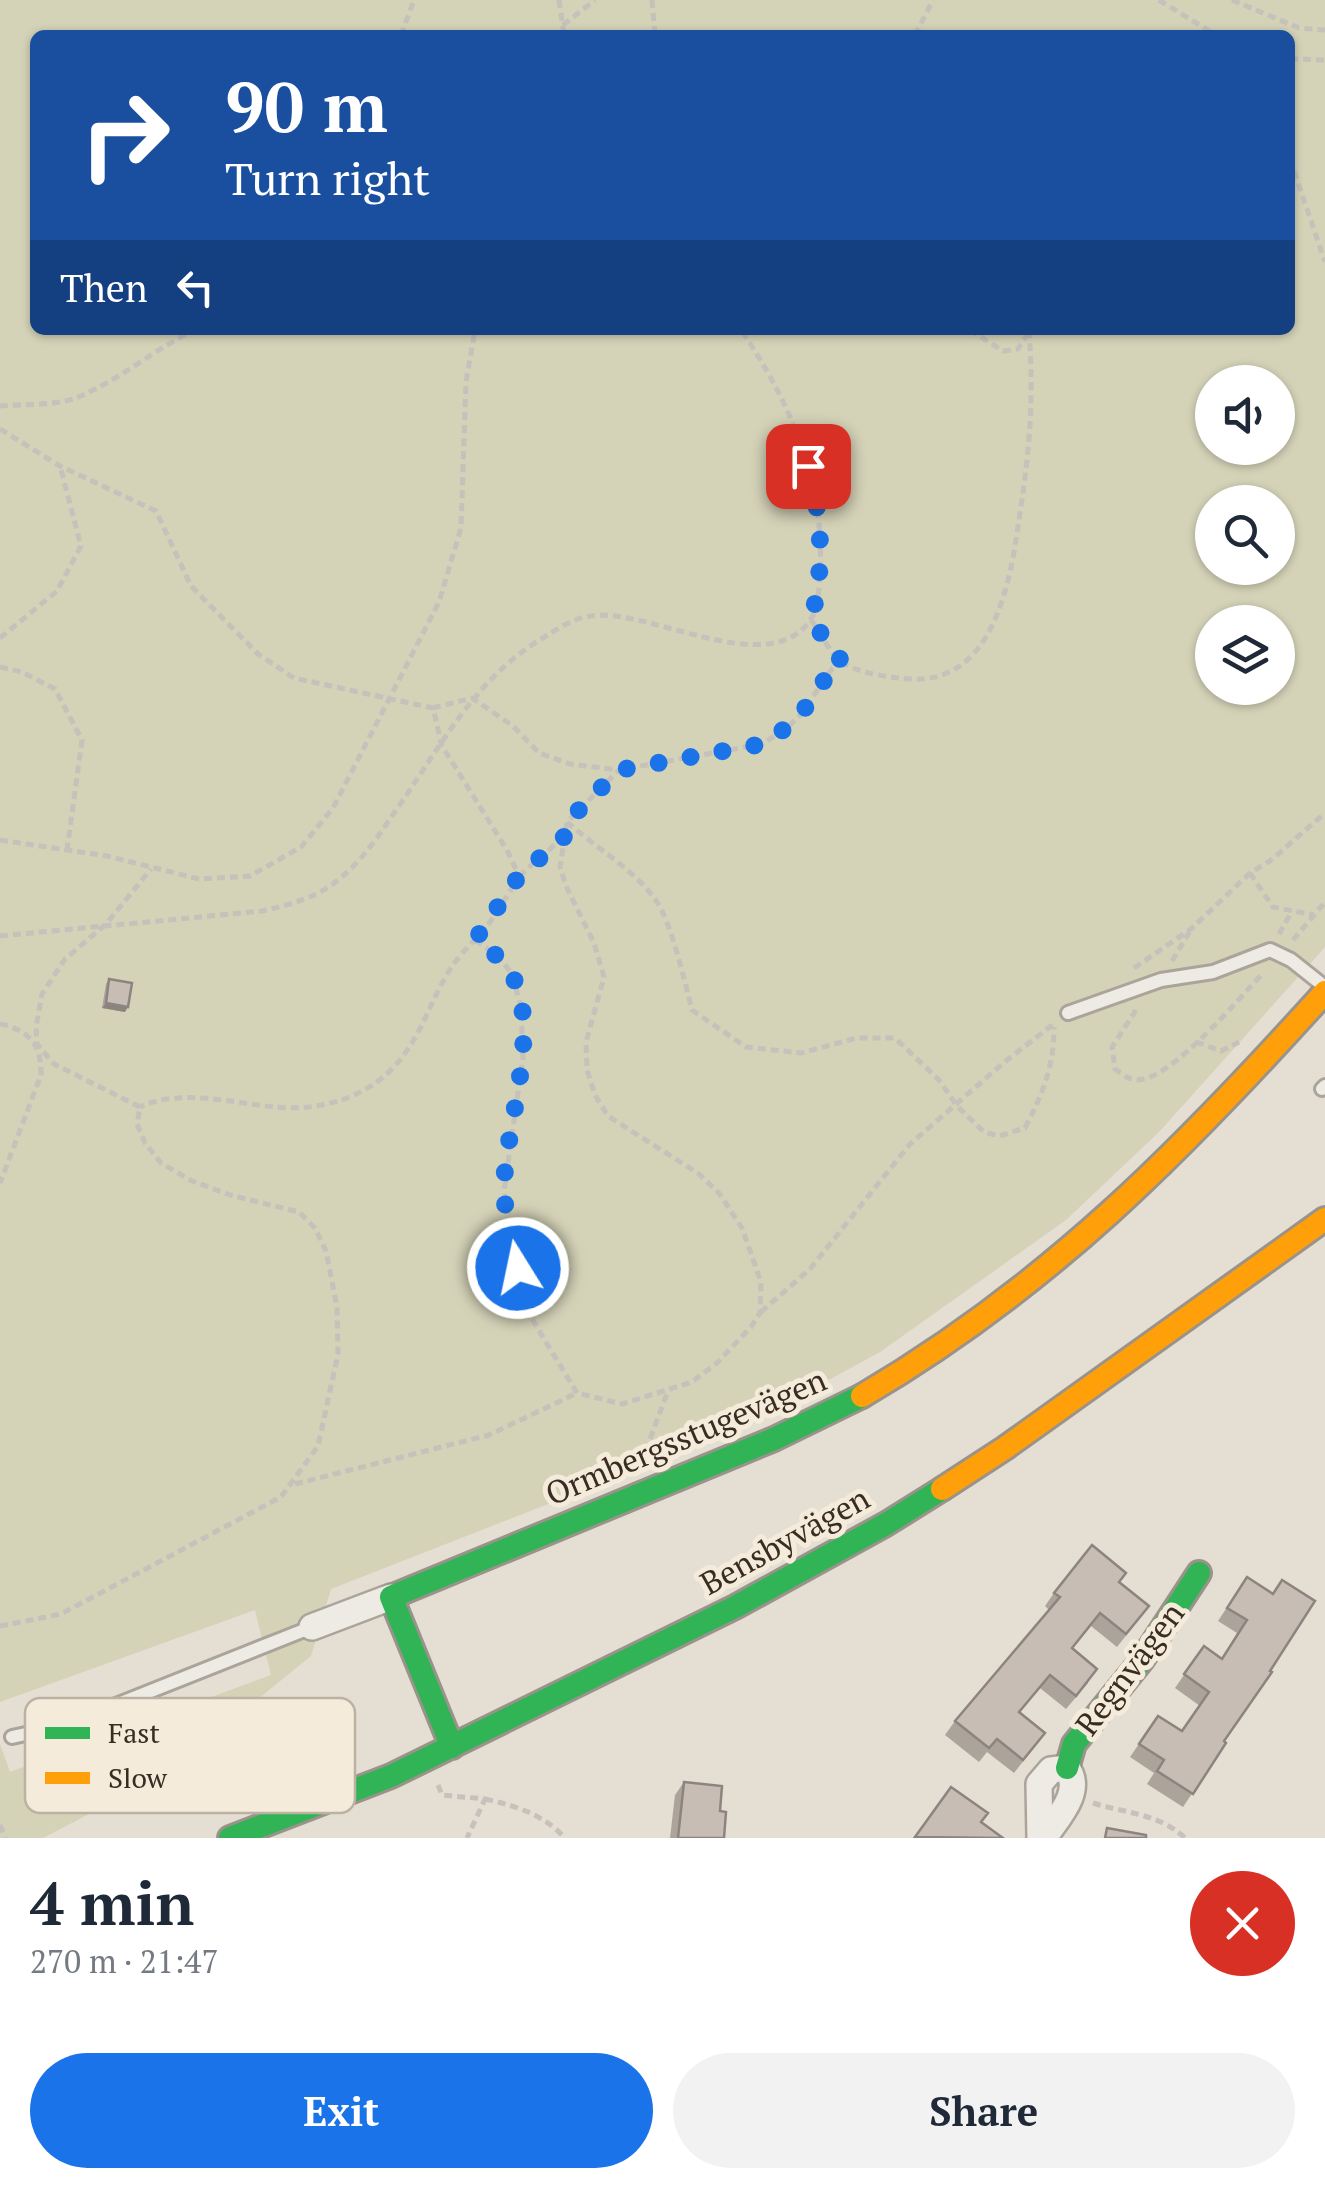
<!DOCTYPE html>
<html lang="en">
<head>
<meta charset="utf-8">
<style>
  :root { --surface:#fff; --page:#f2f2f3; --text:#1f2937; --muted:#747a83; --accent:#1a73e8 }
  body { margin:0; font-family:"PT Serif",serif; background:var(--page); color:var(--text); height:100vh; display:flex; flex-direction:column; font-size:38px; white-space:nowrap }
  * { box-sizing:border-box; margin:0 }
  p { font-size:32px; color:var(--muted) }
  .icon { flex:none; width:55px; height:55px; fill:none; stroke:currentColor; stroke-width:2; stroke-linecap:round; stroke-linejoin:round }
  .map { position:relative; height:1838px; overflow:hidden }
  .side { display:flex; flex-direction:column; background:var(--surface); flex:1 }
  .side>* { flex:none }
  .guide { position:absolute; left:30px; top:30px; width:1265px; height:305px; border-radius:15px; box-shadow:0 2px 8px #0004; background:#1a4fa0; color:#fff; overflow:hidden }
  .tools { position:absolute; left:1195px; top:365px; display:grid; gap:20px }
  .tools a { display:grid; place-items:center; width:100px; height:100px; border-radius:50%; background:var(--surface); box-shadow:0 2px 8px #0004; font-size:50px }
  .pin { position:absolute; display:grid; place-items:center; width:85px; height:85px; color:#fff; margin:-42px; border-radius:20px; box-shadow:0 5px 15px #0006 }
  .me { position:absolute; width:110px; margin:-55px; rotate:350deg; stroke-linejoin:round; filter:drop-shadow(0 0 8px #0008) }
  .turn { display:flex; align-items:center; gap:35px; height:210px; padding:0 30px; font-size:45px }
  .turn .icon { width:130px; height:130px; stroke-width:2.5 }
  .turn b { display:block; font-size:70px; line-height:85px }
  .then { display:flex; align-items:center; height:95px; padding:0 30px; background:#0003; gap:20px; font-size:38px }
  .round { display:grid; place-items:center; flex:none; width:105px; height:105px; border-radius:52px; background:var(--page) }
  .head { display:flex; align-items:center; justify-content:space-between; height:170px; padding:0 30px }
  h1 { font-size:60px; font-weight:700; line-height:75px }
  .action { display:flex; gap:20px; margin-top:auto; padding:20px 30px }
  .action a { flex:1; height:115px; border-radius:60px; background:var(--accent); color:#fff; font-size:40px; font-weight:700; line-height:115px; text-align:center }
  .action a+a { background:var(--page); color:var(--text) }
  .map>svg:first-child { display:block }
  .green { fill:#d4d2b7; fill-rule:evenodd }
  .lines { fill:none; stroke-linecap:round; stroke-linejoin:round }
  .lane-casing { stroke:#aba49b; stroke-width:18 }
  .street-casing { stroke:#aba49b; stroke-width:30 }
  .fast-casing { stroke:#9a938b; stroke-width:28 }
  .slow-casing { stroke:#9a938b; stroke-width:28 }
  .path { stroke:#c6c1ba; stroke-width:5; stroke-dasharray:8 5; stroke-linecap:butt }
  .lane { stroke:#eeeae4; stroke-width:12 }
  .street { stroke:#eeeae4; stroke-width:25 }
  .fast { stroke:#30b455; stroke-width:22 }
  .slow { stroke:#ff9f0a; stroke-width:22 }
  .wall { fill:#aca39b }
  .shaded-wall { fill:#8c847e }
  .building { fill:#c8bdb4; stroke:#8c847e; stroke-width:2.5 }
  .route { stroke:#1a73e8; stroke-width:18; stroke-dasharray:0 32.4 }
  .labels { text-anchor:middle; stroke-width:10; stroke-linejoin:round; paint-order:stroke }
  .street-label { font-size:32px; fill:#392c23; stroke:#f4ebdb }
  .key { fill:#f4ebdb; stroke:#bcb2a4; stroke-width:2.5 }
  .key-label { font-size:28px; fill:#392c23 }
</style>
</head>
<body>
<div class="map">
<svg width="1325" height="1838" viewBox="0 0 1325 1838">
  <rect width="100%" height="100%" fill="#e5ded3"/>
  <!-- green -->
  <path class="green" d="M 0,0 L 1325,0 L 1325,947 L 1160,1131 L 1066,1220 L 880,1352 L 737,1430 L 331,1589 L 311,1656 L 164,1775 L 43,1838 L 0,1838 L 0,1744 L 10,1772 L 271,1675 L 255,1610 L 0,1702 ZM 35,35 L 1290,35 L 1290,330 L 35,330 ZM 1212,382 L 1278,382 L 1278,448 L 1212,448 ZM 1212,502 L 1278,502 L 1278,568 L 1212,568 ZM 1212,622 L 1278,622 L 1278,688 L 1212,688 Z"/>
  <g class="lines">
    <defs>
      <path id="lane" d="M 1068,1013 L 1161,980 L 1213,972 L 1270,950 L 1291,960 L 1325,987
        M 1322,1089 L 1325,1086
        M 12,1737 L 53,1728 L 83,1718 L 312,1627"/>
      <path id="street" d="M 312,1627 L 391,1597
        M 1040,1838 L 1039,1784 L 1051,1770 L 1067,1768 C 1084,1792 1057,1818 1044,1838"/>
      <path id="fast" d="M 452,1747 L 391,1597 L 774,1439 L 862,1396
        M 1067,1768 L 1074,1744 L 1142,1660 L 1199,1573
        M 230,1838 L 391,1776 L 735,1607 L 886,1524 L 942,1489"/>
      <path id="slow" d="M 862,1396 C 1049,1286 1181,1152 1325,992
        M 942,1489 L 1005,1448 L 1325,1219"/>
    </defs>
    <!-- lane casing -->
    <use href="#lane" class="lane-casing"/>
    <!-- street casing -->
    <use href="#street" class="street-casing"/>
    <!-- fast casing -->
    <use href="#fast" class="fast-casing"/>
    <!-- slow casing -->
    <use href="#slow" class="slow-casing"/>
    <!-- path -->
    <path class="path" d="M 559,0 L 564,35
      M 652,0 L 655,35
      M 1159,0 L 1216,35
      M 1232,0 L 1299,28 L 1325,30
      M 563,25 L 595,0
      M 401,35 L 414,0
      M 915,35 L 933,0
      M 1290,59 L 1325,60
      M 1290,159 L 1325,262
      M 970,330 L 1003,351 L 1018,349 L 1028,333
      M 0,406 C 24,404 57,406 78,397 C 120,380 154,349 195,330
      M 0,429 L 60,466 L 156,511 L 191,586 L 258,654 L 294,678 L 433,708 L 442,746 L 507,850 L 519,876 C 510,891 501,907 490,922 C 478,938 462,951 451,968 C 434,994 425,1024 408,1049 C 379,1094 327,1112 275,1107 C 233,1103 179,1088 140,1107
      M 811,620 C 820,632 831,655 843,663 C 857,673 893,678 910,679 C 996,684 1011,577 1020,513 C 1030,446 1034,398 1029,330
      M 0,638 L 57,591 L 81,546 L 60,466
      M 0,667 L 22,672 L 55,689 L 82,740 L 67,850
      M 433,708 L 472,698 L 513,726 L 539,753 L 570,764 L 619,770
      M 567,822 C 595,847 633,869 655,899 C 672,923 684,980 692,1010 L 746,1047 L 801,1053 L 857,1038 L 895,1038 L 939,1080 L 957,1106 L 984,1132 L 999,1136 L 1025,1128 C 1043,1093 1054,1066 1054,1027
      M 0,840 L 107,856 L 199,879 L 250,876 L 301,847 L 333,808 L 439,602 L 461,528 L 466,382 L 475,330
      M 1250,873 L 1273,907 L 1314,915
      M 519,876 L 565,836
      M 1279,934 L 1292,911
      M 0,936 L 262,911 C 289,905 316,898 338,880 C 360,863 377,838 392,816 C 437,753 474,678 543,638 C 557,629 573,618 591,616 C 648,607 765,680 809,622 C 819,609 819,586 820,571 C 825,483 790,401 741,330
      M 475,940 L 499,957 L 512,974 L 521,1007 L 523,1058 L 504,1191 L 524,1306 L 577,1393 L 622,1404 L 692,1382 L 717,1363 L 751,1327 L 760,1313 L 761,1282 L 742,1228 L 719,1193 L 699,1174 L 608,1116 L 595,1095 L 587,1070 L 586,1042 L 604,977 L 594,943 L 566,886 L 560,867 L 567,822 L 619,770 L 762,744 L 786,729 L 801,714 L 832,669 L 843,663
      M 1293,940 L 1325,902
      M 1172,961 L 1190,931
      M 1134,968 L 1191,929 L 1250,873 L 1270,861 L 1325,813
      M 1136,1010 L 1112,1047 L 1115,1069 C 1125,1076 1131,1082 1143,1079 C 1175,1074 1239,999 1262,974
      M 0,1024 C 29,1030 42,1045 41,1075 L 0,1183
      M 1196,1042 L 1221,1051 L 1239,1042
      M 140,1107 L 54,1064 L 37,1044 L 36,1027 L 42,994 L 65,959 L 106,924 L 151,869
      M 761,1312 L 810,1269 L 910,1144 L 1007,1060 L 1055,1023
      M 641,1463 L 668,1391
      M 295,1484 L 489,1435 L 577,1393
      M 0,1626 L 61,1614 L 281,1497 L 318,1446 L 338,1354 L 337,1307 L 326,1251 L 315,1228 L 299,1212 L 230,1195 L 192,1181 L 161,1163 L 145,1143 L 137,1124 L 140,1107
      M 438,1785 L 442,1795 L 485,1799 L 467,1838
      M 485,1799 C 516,1806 543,1814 565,1838
      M 1093,1803 C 1125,1813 1160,1814 1185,1838
      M 0,1825 L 5,1838"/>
    <!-- lane -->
    <use href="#lane" class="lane"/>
    <!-- street -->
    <use href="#street" class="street"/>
    <!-- fast -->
    <use href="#fast" class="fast"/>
    <!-- slow -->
    <use href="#slow" class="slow"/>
  </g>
  <!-- wall -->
  <path class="wall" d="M 109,979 L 125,1012 L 102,1008 L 106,984 Z
    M 1247,1577 L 1273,1593 L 1224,1741 L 1226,1743 L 1183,1807 L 1147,1784 L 1154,1773 L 1130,1757 L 1158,1716 L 1182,1731 L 1200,1706 L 1175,1688 L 1204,1646 L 1222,1658 L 1237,1633 L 1218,1621 Z
    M 1119,1582 L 1139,1619 L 1117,1647 L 1091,1626 L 1072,1649 L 1088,1683 L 1066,1709 L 1040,1688 L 1020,1712 L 1045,1733 L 1014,1773 L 987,1752 L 979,1762 L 945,1735 L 955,1721 L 1049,1610 L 1045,1606 L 1054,1593 Z
    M 684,1782 L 720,1811 L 724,1838 L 670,1838 L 675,1795 Z"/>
  <!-- shaded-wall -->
  <path class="shaded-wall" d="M 106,1003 L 128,1007 L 125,1012 L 102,1008 Z"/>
  <!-- building -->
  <path class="building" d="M 109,979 L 132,983 L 128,1007 L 106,1003 Z
    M 1092,1545 L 1126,1573 L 1119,1582 L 1149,1606 L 1126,1634 L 1100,1613 L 1072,1648 L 1097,1669 L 1076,1696 L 1050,1675 L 1019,1712 L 1045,1733 L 1023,1760 L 997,1739 L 989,1748 L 955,1721 L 1060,1597 L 1054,1593 Z
    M 1247,1577 L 1273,1594 L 1282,1580 L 1315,1601 L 1270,1671 L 1272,1672 L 1224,1741 L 1226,1743 L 1193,1794 L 1157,1771 L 1164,1760 L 1139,1744 L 1158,1716 L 1182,1731 L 1209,1692 L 1184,1674 L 1204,1646 L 1222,1659 L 1247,1620 L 1227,1608 Z
    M 684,1782 L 722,1786 L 720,1811 L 726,1812 L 724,1838 L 678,1838 Z
    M 951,1787 L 988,1813 L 981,1822 L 1003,1838 L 915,1837 Z
    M 1107,1828 L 1146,1835 L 1146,1838 L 1105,1838 Z"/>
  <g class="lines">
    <!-- route -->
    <path class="route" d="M 518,1268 C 513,1243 505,1216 504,1191 C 503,1131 545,1026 509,970 C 501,957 488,949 475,940 L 519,876 L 565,836 L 567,822 L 619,770 L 762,744 L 786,728 L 801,714 L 832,669 L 843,663 L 811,620 C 825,568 822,518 808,466"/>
  </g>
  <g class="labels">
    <!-- street labels -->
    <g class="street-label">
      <text transform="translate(686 1437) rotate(-23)" y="11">Ormbergsstugevägen</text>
      <text transform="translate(785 1541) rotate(-29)" y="11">Bensbyvägen</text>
      <text transform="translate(1130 1669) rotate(-53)" y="11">Regnvägen</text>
    </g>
  </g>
  <!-- legend -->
  <rect x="25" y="1698" width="330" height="115" rx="15" class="key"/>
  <rect x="45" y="1727" width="45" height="12" fill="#30b455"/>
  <rect x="45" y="1772" width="45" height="12" fill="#ff9f0a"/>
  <g class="key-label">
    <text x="108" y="1743">Fast</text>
    <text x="108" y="1788">Slow</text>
  </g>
</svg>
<div class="tools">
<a><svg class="icon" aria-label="sound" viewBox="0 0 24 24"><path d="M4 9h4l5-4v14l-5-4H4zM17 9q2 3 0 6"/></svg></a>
<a><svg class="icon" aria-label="search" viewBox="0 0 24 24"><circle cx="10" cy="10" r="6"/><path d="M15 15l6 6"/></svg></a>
<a><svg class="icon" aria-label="layers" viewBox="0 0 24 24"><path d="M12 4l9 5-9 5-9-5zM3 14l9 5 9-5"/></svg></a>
</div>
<div class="pin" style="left:808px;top:466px;background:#d93025"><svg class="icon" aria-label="arrive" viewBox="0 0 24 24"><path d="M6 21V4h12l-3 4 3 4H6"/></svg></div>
<svg class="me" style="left:518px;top:1268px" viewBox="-20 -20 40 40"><circle r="17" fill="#1a73e8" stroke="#fff" stroke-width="3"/><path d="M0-11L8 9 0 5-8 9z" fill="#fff"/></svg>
<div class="guide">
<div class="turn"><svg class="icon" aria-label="right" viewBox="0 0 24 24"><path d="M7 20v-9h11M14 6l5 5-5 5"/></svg><div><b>90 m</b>Turn right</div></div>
<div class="then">Then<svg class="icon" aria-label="left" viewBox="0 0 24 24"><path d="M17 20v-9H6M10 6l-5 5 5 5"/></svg></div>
</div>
</div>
<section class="side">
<div class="head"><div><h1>4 min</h1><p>270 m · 21:47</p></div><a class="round" style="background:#d93025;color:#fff"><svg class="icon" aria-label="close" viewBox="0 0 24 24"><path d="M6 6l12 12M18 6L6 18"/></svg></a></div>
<div class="action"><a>Exit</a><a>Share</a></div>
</section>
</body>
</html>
